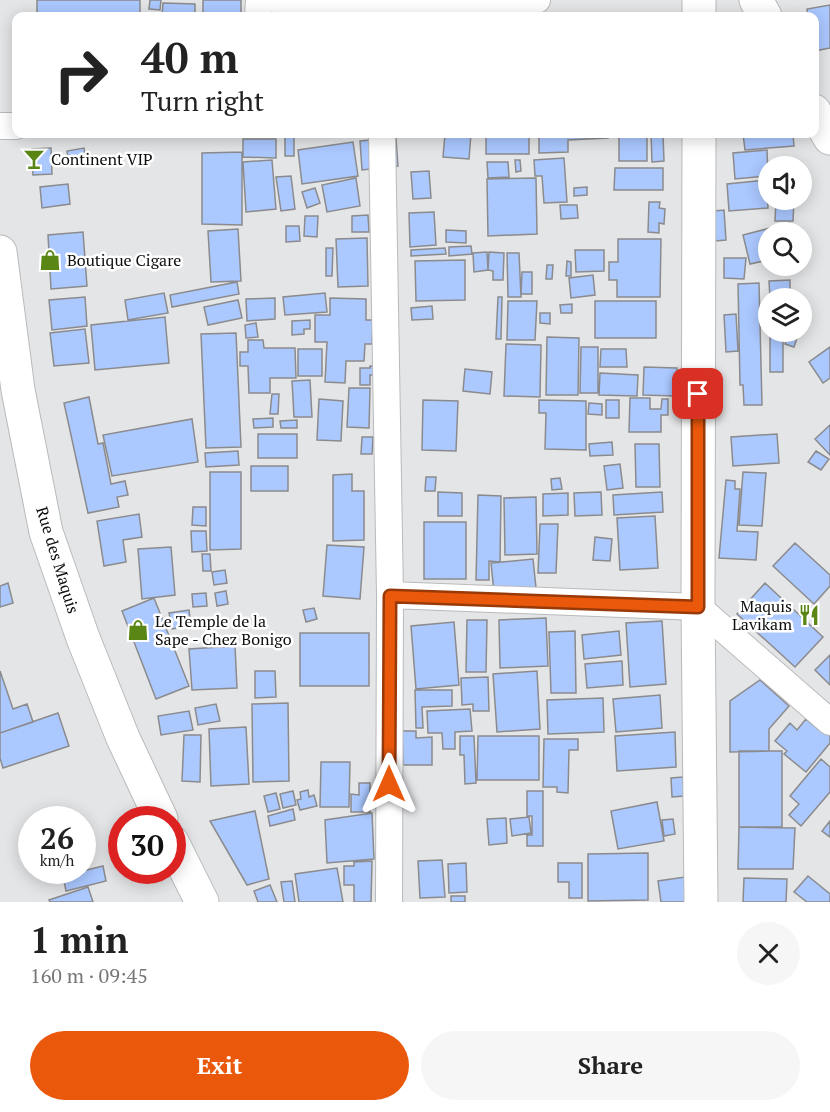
<!DOCTYPE html>
<html lang="en">
<head>
<meta charset="utf-8">
<style>
  :root { --surface:#fff; --page:#f6f6f6; --text:#222; --muted:#767676; --accent:#ea580c }
  body { margin:0; font-family:"PT Serif",serif; background:var(--page); color:var(--text); height:100vh; display:flex; flex-direction:column; font-size:22px; white-space:nowrap }
  * { box-sizing:border-box; margin:0 }
  p { font-size:20px; color:var(--muted) }
  .icon { flex:none; width:33px; height:33px; fill:none; stroke:currentColor; stroke-width:2; stroke-linecap:round; stroke-linejoin:round }
  .map { position:relative; height:902px; overflow:hidden }
  .sheet { display:flex; flex-direction:column; background:var(--surface); flex:1 }
  .sheet>* { flex:none }
  .hud { position:absolute; left:12px; top:12px; width:807px; height:126px; border-radius:12px; box-shadow:0 3px 15px #0003; background:#fff; color:var(--text); overflow:hidden }
  .tools { position:absolute; left:758px; top:156px; display:grid; gap:12px }
  .tools a { display:grid; place-items:center; width:54px; height:54px; border-radius:50%; background:var(--surface); box-shadow:0 3px 15px #0003; font-size:30px }
  .speed { position:absolute; left:18px; top:806px; display:flex; gap:12px; font-size:30px; font-weight:700; text-align:center }
  .speed>* { display:grid; place-content:center; width:78px; height:78px; border-radius:50%; background:var(--surface); box-shadow:0 3px 15px #0003; line-height:1 }
  .speed small { font-size:15px; font-weight:400 }
  .speed .limit { border:9px solid #d22; background:#fff; color:#111 }
  .pin { position:absolute; display:grid; place-items:center; width:51px; height:51px; color:#fff; margin:-26px; border-radius:12px; box-shadow:0 3px 9px #0006 }
  .me { position:absolute; width:66px; margin:-33px; rotate:0deg; stroke-linejoin:round; filter:drop-shadow(0 0 4px #0008) }
  .turn { display:flex; align-items:center; gap:21px; height:126px; padding:0 30px; font-size:27px }
  .turn .icon { width:78px; height:78px; stroke-width:2.5 }
  .turn b { display:block; font-size:42px; line-height:51px }
  .round { display:grid; place-items:center; flex:none; width:63px; height:63px; border-radius:32px; background:var(--page) }
  .head { display:flex; align-items:center; justify-content:space-between; height:102px; padding:0 30px }
  h1 { font-size:36px; font-weight:800; line-height:45px }
  .primary-button { display:flex; gap:12px; margin-top:auto; padding:12px 30px }
  .primary-button a { flex:1; height:69px; border-radius:36px; background:var(--accent); color:#fff; font-size:24px; font-weight:800; line-height:69px; text-align:center }
  .primary-button a+a { background:var(--page); color:var(--text) }
  .map>svg:first-child { display:block }
  .building { fill:#abc8ff; stroke:#8b8b8d; stroke-width:1.5 }
  .lines { fill:none; stroke-linecap:round; stroke-linejoin:round }
  .street-casing { stroke:#b9babc; stroke-width:28 }
  .secondary-casing { stroke:#b9babc; stroke-width:35 }
  .street { stroke:#fff; stroke-width:26 }
  .secondary { stroke:#fff; stroke-width:33 }
  .route-casing { stroke:#983908; stroke-width:15 }
  .route { stroke:#ea580c; stroke-width:10 }
  .labels { text-anchor:middle; stroke-width:5; stroke-linejoin:round; paint-order:stroke }
  .poi-label { font-size:16px; fill:#0c0c0d; stroke:#fff; text-anchor:start }
  .street-label { font-size:16px; fill:#0c0c0d; stroke:#fff }
</style>
</head>
<body>
<div class="map">
<svg width="830" height="902" viewBox="0 0 830 902">
  <rect width="100%" height="100%" fill="#e4e5e7"/>
  <!-- building -->
  <path class="building" d="M 37,0 L 140,0 L 140,16 L 37,16 Z
    M 150,0 L 161,0 L 160,10 L 149,9 Z
    M 203,0 L 241,0 L 241,14 L 203,13 Z
    M 163,3 L 195,4 L 195,15 L 216,16 L 162,16 Z
    M 830,5 L 830,48 L 814,51 L 814,16 L 808,16 L 807,9 Z
    M 445,134 L 471,134 L 469,159 L 443,157 Z
    M 486,134 L 529,134 L 529,154 L 486,154 Z
    M 539,134 L 608,134 L 608,138 L 568,140 L 568,152 L 539,153 Z
    M 619,134 L 647,134 L 647,161 L 619,161 Z
    M 651,134 L 663,134 L 664,161 L 652,162 Z
    M 743,134 L 793,134 L 794,146 L 745,150 Z
    M 285,136 L 294,136 L 294,156 L 285,156 Z
    M 396,138 L 398,166 L 362,170 L 360,141 Z
    M 243,139 L 276,139 L 276,158 L 243,157 Z
    M 353,142 L 358,176 L 302,184 L 298,150 Z
    M 51,148 L 52,174 L 33,175 L 32,149 Z
    M 84,148 L 86,163 L 69,166 L 67,151 Z
    M 767,150 L 768,176 L 735,179 L 733,153 Z
    M 242,152 L 242,225 L 202,224 L 202,153 Z
    M 564,158 L 567,202 L 544,203 L 542,176 L 535,176 L 534,160 Z
    M 272,160 L 276,209 L 246,212 L 243,162 Z
    M 515,160 L 520,160 L 521,171 L 516,172 Z
    M 487,162 L 508,162 L 509,177 L 488,178 Z
    M 615,168 L 663,168 L 663,190 L 614,190 Z
    M 429,171 L 431,198 L 413,199 L 411,172 Z
    M 291,176 L 295,209 L 281,211 L 276,177 Z
    M 356,178 L 360,206 L 327,212 L 322,185 Z
    M 536,178 L 537,234 L 488,236 L 487,179 Z
    M 766,180 L 768,208 L 729,211 L 727,184 Z
    M 68,184 L 70,204 L 42,208 L 40,187 Z
    M 587,187 L 587,195 L 574,196 L 574,188 Z
    M 315,188 L 320,203 L 307,208 L 302,192 Z
    M 776,200 L 794,200 L 793,221 L 775,221 Z
    M 649,202 L 660,202 L 659,208 L 665,209 L 664,224 L 659,223 L 659,233 L 648,232 Z
    M 560,205 L 577,205 L 578,218 L 561,219 Z
    M 724,210 L 726,240 L 715,241 L 714,211 Z
    M 434,212 L 436,245 L 410,247 L 409,213 Z
    M 368,215 L 369,232 L 352,232 L 352,216 Z
    M 305,216 L 318,216 L 317,237 L 304,236 Z
    M 790,223 L 792,232 L 768,232 L 768,260 L 750,264 L 743,235 Z
    M 286,226 L 299,226 L 300,241 L 286,242 Z
    M 238,229 L 241,281 L 211,282 L 208,231 Z
    M 446,230 L 466,231 L 466,243 L 446,242 Z
    M 83,232 L 87,286 L 51,289 L 48,235 Z
    M 367,238 L 368,286 L 338,287 L 336,239 Z
    M 618,239 L 661,239 L 660,297 L 617,297 L 617,280 L 609,280 L 609,262 L 618,262 Z
    M 471,246 L 472,254 L 449,256 L 449,247 Z
    M 326,248 L 333,248 L 332,276 L 326,276 Z
    M 445,248 L 446,254 L 411,256 L 411,250 Z
    M 575,250 L 604,250 L 604,271 L 576,272 Z
    M 487,252 L 488,270 L 474,272 L 473,253 Z
    M 489,252 L 504,253 L 503,280 L 493,280 L 493,271 L 488,270 Z
    M 507,253 L 519,253 L 521,297 L 508,297 Z
    M 724,258 L 746,258 L 744,279 L 724,278 Z
    M 465,260 L 465,300 L 416,301 L 415,261 Z
    M 567,261 L 571,262 L 571,276 L 566,276 Z
    M 547,265 L 553,265 L 552,279 L 546,279 Z
    M 522,272 L 532,272 L 532,294 L 521,294 Z
    M 593,275 L 595,295 L 571,298 L 569,278 Z
    M 790,280 L 790,298 L 770,298 L 769,281 Z
    M 237,282 L 239,294 L 172,307 L 170,295 Z
    M 759,283 L 762,405 L 744,405 L 743,385 L 740,385 L 738,284 Z
    M 164,293 L 168,313 L 128,320 L 125,300 Z
    M 325,293 L 327,312 L 285,315 L 283,297 Z
    M 85,297 L 87,326 L 52,330 L 49,300 Z
    M 498,297 L 502,297 L 501,339 L 496,339 Z
    M 275,298 L 275,319 L 247,321 L 246,299 Z
    M 330,298 L 366,299 L 366,320 L 373,320 L 372,344 L 365,344 L 364,361 L 346,361 L 345,383 L 325,382 L 327,342 L 315,342 L 315,315 L 330,315 Z
    M 238,300 L 242,318 L 208,325 L 204,307 Z
    M 508,301 L 537,301 L 535,340 L 507,340 Z
    M 595,301 L 656,301 L 656,338 L 595,338 Z
    M 572,304 L 572,313 L 561,313 L 560,305 Z
    M 432,306 L 433,319 L 412,320 L 411,308 Z
    M 540,313 L 550,313 L 550,324 L 540,323 Z
    M 736,314 L 738,351 L 726,352 L 724,315 Z
    M 165,317 L 169,363 L 95,370 L 91,325 Z
    M 310,320 L 310,329 L 304,329 L 304,334 L 292,335 L 292,321 Z
    M 256,323 L 258,337 L 246,338 L 245,325 Z
    M 85,329 L 89,363 L 54,366 L 50,333 Z
    M 789,332 L 799,332 L 794,347 L 785,344 Z
    M 236,333 L 241,447 L 206,448 L 201,334 Z
    M 770,336 L 783,336 L 783,372 L 770,372 Z
    M 547,337 L 579,338 L 578,395 L 546,395 Z
    M 248,340 L 263,340 L 264,348 L 295,348 L 296,378 L 270,378 L 270,393 L 249,393 L 248,366 L 240,366 L 240,352 L 248,352 Z
    M 506,344 L 541,345 L 540,397 L 504,396 Z
    M 581,347 L 598,347 L 598,393 L 580,393 Z
    M 830,347 L 830,378 L 823,383 L 809,362 Z
    M 298,349 L 322,349 L 322,376 L 298,376 Z
    M 601,349 L 626,349 L 627,367 L 600,367 Z
    M 370,366 L 380,367 L 379,375 L 370,375 L 370,385 L 360,385 L 360,368 L 370,368 Z
    M 644,367 L 677,368 L 676,396 L 643,395 Z
    M 465,369 L 492,372 L 490,394 L 463,391 Z
    M 600,373 L 638,375 L 637,396 L 599,395 Z
    M 310,380 L 312,417 L 294,417 L 292,381 Z
    M 349,388 L 370,388 L 369,428 L 347,427 Z
    M 272,394 L 279,394 L 278,414 L 270,414 Z
    M 89,397 L 98,444 L 103,443 L 111,484 L 125,481 L 128,495 L 117,497 L 119,507 L 88,513 L 64,403 Z
    M 630,398 L 650,398 L 650,409 L 661,409 L 662,399 L 668,399 L 668,415 L 661,415 L 661,432 L 629,432 Z
    M 319,399 L 343,401 L 341,441 L 317,440 Z
    M 423,400 L 458,401 L 456,451 L 422,450 Z
    M 539,400 L 586,401 L 586,450 L 545,449 L 546,413 L 539,413 Z
    M 606,400 L 619,400 L 619,418 L 606,418 Z
    M 589,403 L 602,404 L 602,415 L 588,414 Z
    M 273,418 L 273,427 L 254,428 L 253,419 Z
    M 192,419 L 198,462 L 112,476 L 103,435 Z
    M 297,420 L 297,428 L 281,428 L 280,421 Z
    M 830,425 L 830,455 L 815,439 Z
    M 258,434 L 297,434 L 297,458 L 258,458 Z
    M 777,434 L 779,463 L 733,466 L 731,437 Z
    M 362,437 L 373,437 L 372,454 L 361,454 Z
    M 612,442 L 613,455 L 590,456 L 589,444 Z
    M 635,444 L 659,444 L 660,487 L 636,487 Z
    M 238,451 L 239,465 L 206,467 L 205,453 Z
    M 816,451 L 829,459 L 821,470 L 808,462 Z
    M 620,464 L 623,488 L 607,490 L 604,466 Z
    M 251,466 L 288,466 L 288,491 L 251,491 Z
    M 210,472 L 241,472 L 241,549 L 210,550 Z
    M 743,472 L 766,473 L 762,526 L 739,525 Z
    M 352,474 L 352,491 L 364,491 L 364,540 L 333,541 L 333,475 Z
    M 426,477 L 436,477 L 435,491 L 425,491 Z
    M 560,478 L 562,489 L 552,490 L 551,479 Z
    M 726,480 L 735,481 L 735,489 L 740,489 L 737,531 L 758,532 L 756,560 L 719,558 Z
    M 438,492 L 462,493 L 462,516 L 438,516 Z
    M 601,492 L 602,515 L 575,516 L 574,493 Z
    M 662,492 L 663,512 L 614,515 L 613,495 Z
    M 568,493 L 568,515 L 543,516 L 543,494 Z
    M 478,495 L 501,496 L 500,562 L 489,561 L 489,580 L 476,580 Z
    M 536,497 L 537,554 L 505,555 L 504,498 Z
    M 193,507 L 206,507 L 206,526 L 192,525 Z
    M 139,514 L 142,537 L 123,540 L 126,562 L 104,566 L 97,521 Z
    M 655,516 L 658,568 L 620,570 L 617,518 Z
    M 424,522 L 466,522 L 466,579 L 424,579 Z
    M 540,524 L 558,524 L 556,573 L 538,573 Z
    M 191,531 L 206,531 L 207,551 L 192,552 Z
    M 595,537 L 612,539 L 610,561 L 593,560 Z
    M 795,543 L 830,575 L 830,586 L 814,604 L 773,566 Z
    M 327,545 L 364,547 L 360,599 L 323,596 Z
    M 171,547 L 175,595 L 142,599 L 138,549 Z
    M 202,554 L 210,554 L 211,571 L 203,571 Z
    M 533,559 L 536,588 L 494,592 L 491,563 Z
    M 225,570 L 227,583 L 214,585 L 212,572 Z
    M 8,583 L 13,603 L 0,607 L 0,586 Z
    M 765,583 L 823,637 L 795,667 L 737,614 Z
    M 226,591 L 228,604 L 217,606 L 215,593 Z
    M 206,593 L 207,606 L 193,607 L 192,594 Z
    M 154,598 L 189,686 L 156,699 L 122,611 Z
    M 314,608 L 317,619 L 306,622 L 303,610 Z
    M 189,610 L 191,626 L 172,629 L 169,613 Z
    M 546,618 L 548,666 L 500,668 L 499,620 Z
    M 467,620 L 487,620 L 486,672 L 466,672 Z
    M 662,621 L 666,684 L 630,687 L 626,623 Z
    M 454,622 L 459,685 L 416,689 L 411,626 Z
    M 575,631 L 576,693 L 551,693 L 549,632 Z
    M 619,631 L 621,655 L 584,659 L 582,635 Z
    M 300,633 L 369,633 L 369,686 L 300,686 Z
    M 235,646 L 237,688 L 192,690 L 189,649 Z
    M 830,655 L 830,685 L 815,670 Z
    M 622,661 L 623,685 L 587,688 L 585,664 Z
    M 0,671 L 13,709 L 27,704 L 33,722 L 0,733 Z
    M 255,671 L 275,671 L 276,697 L 255,698 Z
    M 537,671 L 540,729 L 497,732 L 493,674 Z
    M 488,677 L 489,711 L 473,711 L 473,704 L 462,705 L 461,678 Z
    M 760,680 L 789,706 L 769,729 L 769,751 L 730,752 L 730,701 Z
    M 415,690 L 452,690 L 452,706 L 422,707 L 423,728 L 416,728 Z
    M 660,695 L 662,728 L 616,732 L 613,699 Z
    M 603,698 L 604,732 L 548,734 L 547,700 Z
    M 288,703 L 289,781 L 253,782 L 252,704 Z
    M 216,704 L 220,721 L 198,725 L 195,708 Z
    M 470,709 L 472,731 L 455,732 L 455,749 L 443,749 L 442,733 L 428,733 L 427,711 Z
    M 189,711 L 193,730 L 161,735 L 158,716 Z
    M 58,713 L 69,746 L 3,768 L 0,758 L 0,733 Z
    M 806,719 L 818,729 L 822,725 L 830,732 L 830,743 L 806,772 L 784,754 L 787,751 L 775,741 L 790,723 L 797,730 Z
    M 246,727 L 249,784 L 211,786 L 209,729 Z
    M 402,731 L 416,731 L 416,738 L 432,737 L 432,765 L 403,765 Z
    M 675,732 L 676,767 L 617,771 L 615,736 Z
    M 184,735 L 201,735 L 200,782 L 182,781 Z
    M 460,736 L 474,736 L 476,783 L 465,784 L 464,755 L 460,755 Z
    M 478,736 L 539,736 L 539,780 L 477,780 Z
    M 544,739 L 578,739 L 578,750 L 569,750 L 568,793 L 557,792 L 557,787 L 543,787 Z
    M 739,751 L 782,751 L 782,827 L 739,827 Z
    M 821,759 L 830,767 L 830,792 L 801,826 L 789,815 L 799,804 L 790,796 Z
    M 321,762 L 350,762 L 349,807 L 320,807 Z
    M 683,777 L 684,796 L 672,797 L 671,778 Z
    M 359,783 L 370,783 L 370,812 L 351,812 L 351,794 L 359,795 Z
    M 308,790 L 309,797 L 314,795 L 317,806 L 300,810 L 297,800 L 301,799 L 300,792 Z
    M 293,791 L 296,805 L 283,808 L 280,794 Z
    M 527,791 L 543,791 L 543,846 L 527,846 L 527,835 L 532,835 L 532,816 L 527,816 Z
    M 276,793 L 280,809 L 268,812 L 264,796 Z
    M 657,802 L 664,841 L 618,849 L 611,811 Z
    M 293,809 L 295,820 L 270,826 L 268,816 Z
    M 255,811 L 269,879 L 247,885 L 210,821 Z
    M 372,813 L 374,859 L 327,863 L 325,820 Z
    M 529,817 L 531,833 L 512,836 L 510,819 Z
    M 506,818 L 507,843 L 489,845 L 487,819 Z
    M 673,819 L 675,834 L 664,836 L 662,820 Z
    M 830,821 L 830,837 L 822,831 Z
    M 739,827 L 795,828 L 793,869 L 738,869 Z
    M 648,853 L 648,900 L 588,901 L 588,854 Z
    M 442,860 L 445,897 L 420,898 L 418,861 Z
    M 372,861 L 371,902 L 354,902 L 354,885 L 344,885 L 344,866 L 354,866 L 354,862 Z
    M 466,863 L 467,892 L 449,893 L 448,864 Z
    M 558,863 L 582,863 L 582,898 L 569,898 L 569,882 L 558,882 Z
    M 103,866 L 106,881 L 66,891 L 63,876 Z
    M 337,868 L 343,902 L 299,902 L 295,874 Z
    M 39,870 L 59,870 L 41,876 Z
    M 808,876 L 830,894 L 830,902 L 807,902 L 794,892 Z
    M 685,877 L 689,902 L 661,902 L 658,881 Z
    M 744,878 L 787,879 L 786,902 L 743,902 Z
    M 292,881 L 295,902 L 284,902 L 281,882 Z
    M 270,885 L 277,902 L 258,902 L 254,891 Z
    M 88,887 L 93,902 L 50,902 L 49,900 Z
    M 451,896 L 465,896 L 465,902 L 451,902 Z"/>
  <g class="lines">
    <defs>
      <path id="street" d="M 278,0 L 381,2 L 537,0
        M 258,16 L 259,0
        M 0,126 L 16,126
        M 382,134 L 390,595 L 389,902
        M 390,595 L 698,607 L 830,722"/>
      <path id="secondary" d="M 756,0 L 765,16
        M 699,16 L 699,0
        M 814,111 L 830,138
        M 699,134 L 698,607 L 701,902
        M 0,252 L 18,390 L 46,532 L 83,638 L 123,738 L 161,819
        M 172,842 L 202,902"/>
    </defs>
    <!-- street casing -->
    <use href="#street" class="street-casing"/>
    <!-- secondary casing -->
    <use href="#secondary" class="secondary-casing"/>
    <!-- street -->
    <use href="#street" class="street"/>
    <!-- secondary -->
    <use href="#secondary" class="secondary"/>
  </g>
  <g class="lines">
    <defs>
      <path id="route" d="M 389,784 L 390,596 L 698,607 L 698,394"/>
    </defs>
    <!-- route casing -->
    <use href="#route" class="route-casing"/>
    <!-- route -->
    <use href="#route" class="route"/>
  </g>
  <!-- icons -->
  <defs>
    <symbol id="bar-bare" viewBox="-9 -9 18 18"><path d="M-6-5H6L.8 .8V4.5H3.5V6h-7V4.5H-.8V.8Z" fill="#598615" stroke="#fff" stroke-width="2.5" paint-order="stroke"/></symbol>
    <symbol id="shop-bare" viewBox="-9 -9 18 18"><path d="M-5-2.5h2.3a2.7 3.5 0 0 1 5.4 0H5L5.5 6h-11ZM-1.5-2.5h3a1.5 2.3 0 0 0-3 0Z" fill="#598615" stroke="#fff" stroke-width="2.5" paint-order="stroke"/></symbol>
    <symbol id="restaurant-bare" viewBox="-9 -9 18 18"><path d="M-5-6h1v4h1v-4h1v4h1v-4h1v5L-1.5 .5V6h-2V.5L-5-1ZM5-6V6H3V1.5H1.5Q1.5-4 5-6Z" fill="#598615" stroke="#fff" stroke-width="2.5" paint-order="stroke"/></symbol>
  </defs>
  <g fill-rule="evenodd">
    <use href="#bar-bare" x="19" y="144" width="30" height="30"/>
    <use href="#shop-bare" x="35" y="245" width="30" height="30"/>
    <use href="#restaurant-bare" x="794" y="600" width="30" height="30"/>
    <use href="#shop-bare" x="123" y="615" width="30" height="30"/>
  </g>
  <g class="labels">
    <!-- poi labels -->
    <g class="poi-label">
      <text x="51" y="165">Continent VIP</text>
      <text x="67" y="266">Boutique Cigare</text>
      <text x="792" y="612" text-anchor="end">Maquis<tspan x="792" dy="18">Lavikam</tspan></text>
      <text x="155" y="627">Le Temple de la<tspan x="155" dy="18">Sape - Chez Bonigo</tspan></text>
    </g>
    <!-- street labels -->
    <g class="street-label">
      <text transform="translate(58 560) rotate(73)" y="6">Rue des Maquis</text>
    </g>
  </g>
</svg>
<div class="tools">
<a><svg class="icon" aria-label="sound" viewBox="0 0 24 24"><path d="M4 9h4l5-4v14l-5-4H4zM17 9q2 3 0 6"/></svg></a>
<a><svg class="icon" aria-label="search" viewBox="0 0 24 24"><circle cx="10" cy="10" r="6"/><path d="M15 15l6 6"/></svg></a>
<a><svg class="icon" aria-label="layers" viewBox="0 0 24 24"><path d="M12 4l9 5-9 5-9-5zM3 14l9 5 9-5"/></svg></a>
</div>
<div class="speed"><div>26<small>km/h</small></div><div class="limit">30</div></div>
<div class="pin" style="left:698px;top:394px;background:#d93025"><svg class="icon" aria-label="arrive" viewBox="0 0 24 24"><path d="M6 21V4h12l-3 4 3 4H6"/></svg></div>
<svg class="me" style="left:389px;top:784px" viewBox="-20 -20 40 40"><path d="M0-17L14 15 0 8-14 15z" fill="#ea580c" stroke="#fff" stroke-width="4"/></svg>
<div class="hud">
<div class="turn"><svg class="icon" aria-label="right" viewBox="0 0 24 24"><path d="M7 20v-9h11M14 6l5 5-5 5"/></svg><div><b>40 m</b>Turn right</div></div>
</div>
</div>
<section class="sheet">
<div class="head"><div><h1>1 min</h1><p>160 m · 09:45</p></div><a class="round"><svg class="icon" aria-label="close" viewBox="0 0 24 24"><path d="M6 6l12 12M18 6L6 18"/></svg></a></div>
<div class="primary-button"><a>Exit</a><a>Share</a></div>
</section>
</body>
</html>
